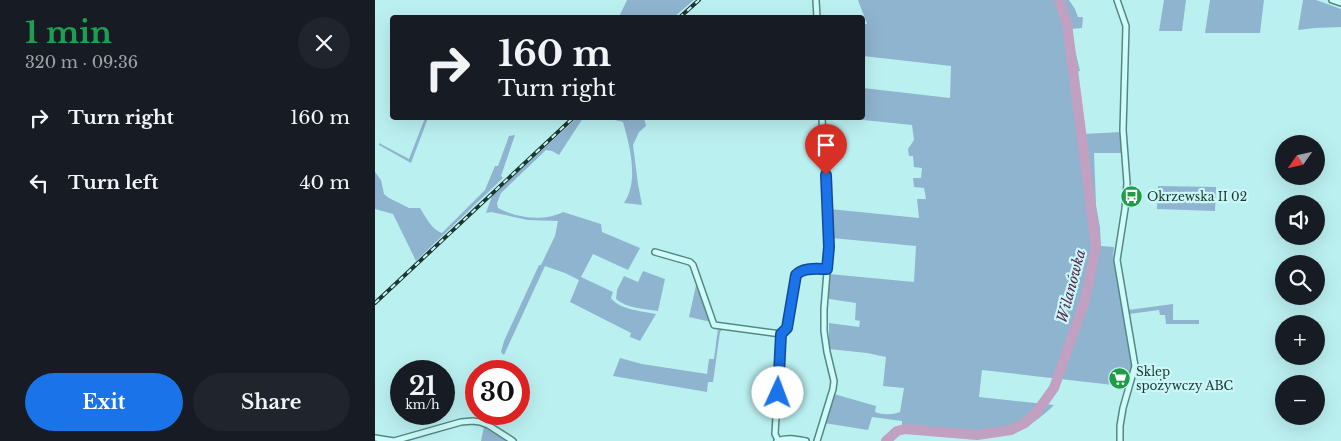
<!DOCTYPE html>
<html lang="en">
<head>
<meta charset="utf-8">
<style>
  :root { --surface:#171b24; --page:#20242c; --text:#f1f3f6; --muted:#9ea1a6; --accent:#1a73e8 }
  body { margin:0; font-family:"Libre Baskerville",serif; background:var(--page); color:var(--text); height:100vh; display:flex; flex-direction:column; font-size:19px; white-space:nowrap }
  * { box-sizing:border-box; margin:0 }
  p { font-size:16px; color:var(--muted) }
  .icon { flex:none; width:28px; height:28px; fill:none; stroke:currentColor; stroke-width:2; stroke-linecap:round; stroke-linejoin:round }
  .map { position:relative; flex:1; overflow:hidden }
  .side { display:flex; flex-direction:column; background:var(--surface); width:375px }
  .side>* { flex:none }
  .banner { position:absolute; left:15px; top:15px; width:475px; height:105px; border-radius:5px; box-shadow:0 5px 20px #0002; background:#171b24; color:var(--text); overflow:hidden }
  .needle { width:32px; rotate:236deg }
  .fabs { position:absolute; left:900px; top:135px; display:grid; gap:10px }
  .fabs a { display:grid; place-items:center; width:50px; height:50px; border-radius:50%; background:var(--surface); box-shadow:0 5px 20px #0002; font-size:25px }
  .speed { position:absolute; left:15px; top:360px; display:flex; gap:10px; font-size:25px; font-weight:700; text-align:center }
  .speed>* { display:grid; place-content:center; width:65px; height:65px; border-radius:50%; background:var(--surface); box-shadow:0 5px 20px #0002; line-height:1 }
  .speed small { font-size:12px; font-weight:400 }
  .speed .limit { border:8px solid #d22; background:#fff; color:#111 }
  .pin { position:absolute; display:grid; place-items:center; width:42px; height:42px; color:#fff; margin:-51px -21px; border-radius:50% 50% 50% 0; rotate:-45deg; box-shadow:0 0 5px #0007 }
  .pin .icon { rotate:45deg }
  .me { position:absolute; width:55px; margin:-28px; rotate:2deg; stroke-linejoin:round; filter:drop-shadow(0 0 4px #0008) }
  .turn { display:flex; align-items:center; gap:18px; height:105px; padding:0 25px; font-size:22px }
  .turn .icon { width:65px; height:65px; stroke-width:2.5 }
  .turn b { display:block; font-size:35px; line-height:42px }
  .round { display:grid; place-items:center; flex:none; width:52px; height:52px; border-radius:26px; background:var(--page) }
  .headline { display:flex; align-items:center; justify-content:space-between; height:85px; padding:0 25px }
  h1 { font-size:30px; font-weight:800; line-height:38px; color:#1e9e55 }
  .action { display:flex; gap:10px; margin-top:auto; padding:10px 25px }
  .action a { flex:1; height:58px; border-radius:30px; background:var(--accent); color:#fff; font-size:20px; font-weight:800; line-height:58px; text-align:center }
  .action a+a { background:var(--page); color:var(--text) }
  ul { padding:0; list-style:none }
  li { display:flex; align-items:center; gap:15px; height:65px; padding:0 25px }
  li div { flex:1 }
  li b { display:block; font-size:19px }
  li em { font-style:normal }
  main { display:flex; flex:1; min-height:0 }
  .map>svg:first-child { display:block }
  .green { fill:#8fb4cf }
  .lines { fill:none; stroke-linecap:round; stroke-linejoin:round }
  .river { stroke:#c1a0c1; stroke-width:10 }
  .minor-casing { stroke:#548981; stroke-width:8 }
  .minor { stroke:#cffbfb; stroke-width:5 }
  .rail-casing { stroke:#1a3731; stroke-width:4 }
  .rail { stroke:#cbf7f8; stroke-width:2; stroke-dasharray:5.5; stroke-linecap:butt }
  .route-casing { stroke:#114b97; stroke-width:12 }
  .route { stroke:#1a73e8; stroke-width:9 }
  .labels { text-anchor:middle; stroke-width:4.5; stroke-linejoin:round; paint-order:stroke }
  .poi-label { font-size:12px; fill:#1a3731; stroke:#cbf7f8; text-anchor:start }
  .water-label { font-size:14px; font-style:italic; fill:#58284c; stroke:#cbf7f8 }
</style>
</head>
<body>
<main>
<section class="side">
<div class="headline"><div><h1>1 min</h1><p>320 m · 09:36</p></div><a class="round"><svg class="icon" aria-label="close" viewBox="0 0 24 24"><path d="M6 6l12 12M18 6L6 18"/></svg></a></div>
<ul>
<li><svg class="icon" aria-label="right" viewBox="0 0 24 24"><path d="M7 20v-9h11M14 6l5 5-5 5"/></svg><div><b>Turn right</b></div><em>160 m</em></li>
<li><svg class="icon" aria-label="left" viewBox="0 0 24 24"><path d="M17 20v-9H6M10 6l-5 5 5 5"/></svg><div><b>Turn left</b></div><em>40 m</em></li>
</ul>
<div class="action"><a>Exit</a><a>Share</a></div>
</section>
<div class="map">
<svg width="966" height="441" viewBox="0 0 966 441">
  <rect width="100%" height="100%" fill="#bbf0f1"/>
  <!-- green -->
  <path class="green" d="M 252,0 L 319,0 L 299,17 L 244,17 Z
    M 483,0 L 694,0 L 700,9 L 703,17 L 708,17 L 707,28 L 695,29 L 705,71 L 700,72 L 709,134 L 746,132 L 747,153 L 719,153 L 721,205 L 725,228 L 726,246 L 739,247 L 738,257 L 757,361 L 756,369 L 754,374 L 740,372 L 738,385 L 607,370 L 604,397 L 679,405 C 659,425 640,435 612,437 L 532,433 L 525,434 L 515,441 L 507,441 L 521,429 L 527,428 L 527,421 L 497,417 L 493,430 L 449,423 L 459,394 L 501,406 L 500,412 C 509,415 516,415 525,412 L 529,388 L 508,386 L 511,357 L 492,353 L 454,349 L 454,323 L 484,327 L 485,321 L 480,320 L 481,303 L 454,299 L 454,274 L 539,282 L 541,246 L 457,238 L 455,209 L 544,218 L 542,199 L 551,199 L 549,188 L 539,187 L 538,178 L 546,178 L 547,168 L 539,167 L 538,156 L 534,156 L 533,149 L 539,140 L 537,125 L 469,118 L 488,118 L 488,88 L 575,98 L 576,66 L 488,56 L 488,24 L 492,24 Z
    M 789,0 L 811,0 L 807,31 L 784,31 Z
    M 835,0 L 889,0 L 885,33 L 830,33 Z
    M 928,0 L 941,0 L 966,9 L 966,27 L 940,28 L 923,30 Z
    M 50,118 L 53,118 L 36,163 L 4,145 L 4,143 L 34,159 Z
    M 202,118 L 208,118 L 184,155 L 177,151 L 171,150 L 126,193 L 122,203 L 123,208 C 141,218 169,222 188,212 L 226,224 L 227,232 L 265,248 L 253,270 L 218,254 L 206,277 L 238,292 L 236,298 C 245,310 267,311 281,314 L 265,341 L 255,337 L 256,333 L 195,302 L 204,280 L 190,273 L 170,266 L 129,355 L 126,352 L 129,341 L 164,265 L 166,265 L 180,236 L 183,221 L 153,220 L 116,212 L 111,213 L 117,196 Z
    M 231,118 L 269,118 L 271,126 L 264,132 L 258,145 L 263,184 L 267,205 L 249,203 C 264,181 255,147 248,122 Z
    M 140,135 L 126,176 L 128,178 L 41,261 L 18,214 L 0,209 L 0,172 L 6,180 L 9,194 L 14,198 L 34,208 L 45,208 C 51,217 56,229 67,233 L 110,190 L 120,166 L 123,166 L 134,136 Z
    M 783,186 L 841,187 L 840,211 L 782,209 Z
    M 268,271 L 290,279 L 283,311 C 270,309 251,308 241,299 L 242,290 L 249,276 L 263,282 Z
    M 322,281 L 336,322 L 314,317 Z
    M 798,304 L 798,320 L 824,320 L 824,324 L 791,324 L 790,315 L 785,315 L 784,310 L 754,314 L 753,310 Z
    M 343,328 L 348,329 L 345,332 L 338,382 L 333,382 L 332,392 L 238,376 L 245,358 L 267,364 L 332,374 L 334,359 L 339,359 Z
    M 109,427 L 131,441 L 106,441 Z"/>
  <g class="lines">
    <!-- river -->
    <path class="river" d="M 511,441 L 522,431 L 530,429 L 602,435 L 636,430 L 650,423 L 661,413 L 679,388 L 710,300 L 721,247 L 692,24 L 684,0"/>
    <defs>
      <path id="minor" d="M 441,0 L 442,18
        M 742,0 L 751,26 L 748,130 L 752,183 L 750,209 L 742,260 L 760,366 L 748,408 L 745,426 L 745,441
        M 957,0 L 966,3
        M 280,252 L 315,262 L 318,265 L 339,325 L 406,334
        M 0,438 L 19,441 L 86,422 L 98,421 L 105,422 L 113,425 L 138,441
        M 403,440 L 400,434 L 406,334 L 412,328 L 421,275 C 428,267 442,269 452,269
        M 402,441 C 412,437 421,439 431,441
        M 442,441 L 458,389 L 459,381 L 452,352 L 449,331 L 449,309 L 454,247 L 447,118"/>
    </defs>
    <!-- minor casing -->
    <use href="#minor" class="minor-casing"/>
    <!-- minor -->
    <use href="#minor" class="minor"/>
    <defs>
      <path id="rail" d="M 304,18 L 324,0
        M 0,303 L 198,118"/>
    </defs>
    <!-- rail casing -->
    <use href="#rail" class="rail-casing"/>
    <!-- rail -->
    <use href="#rail" class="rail"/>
  </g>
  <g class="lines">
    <defs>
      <path id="route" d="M 403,393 L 406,334 L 412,328 L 421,275 C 428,267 442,269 452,269 L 454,247 L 451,175"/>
    </defs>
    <!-- route casing -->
    <use href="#route" class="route-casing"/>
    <!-- route -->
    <use href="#route" class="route"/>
  </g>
  <!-- icons -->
  <defs>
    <symbol id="bus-disc" viewBox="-11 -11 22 22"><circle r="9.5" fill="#209c46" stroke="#cbf7f8"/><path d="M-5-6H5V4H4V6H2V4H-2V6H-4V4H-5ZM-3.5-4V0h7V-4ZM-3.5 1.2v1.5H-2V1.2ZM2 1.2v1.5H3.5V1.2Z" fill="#fff"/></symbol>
    <symbol id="supermarket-disc" viewBox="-11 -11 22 22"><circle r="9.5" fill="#209c46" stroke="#cbf7f8"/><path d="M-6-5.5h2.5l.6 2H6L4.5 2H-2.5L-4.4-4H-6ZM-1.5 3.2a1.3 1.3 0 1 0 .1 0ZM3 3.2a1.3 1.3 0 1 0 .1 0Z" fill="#fff"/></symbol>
  </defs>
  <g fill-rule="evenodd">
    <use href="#bus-disc" x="744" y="184" width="25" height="25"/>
    <use href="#supermarket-disc" x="732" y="366" width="25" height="25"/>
  </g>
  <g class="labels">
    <!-- poi labels -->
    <g class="poi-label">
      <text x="772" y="201">Okrzewska II 02</text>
      <text x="761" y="376">Sklep<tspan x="761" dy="14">spożywczy ABC</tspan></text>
    </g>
    <!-- water labels -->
    <g class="water-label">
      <text transform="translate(696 286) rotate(-75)" y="5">Wilanówka</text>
    </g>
  </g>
</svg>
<div class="fabs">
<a><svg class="needle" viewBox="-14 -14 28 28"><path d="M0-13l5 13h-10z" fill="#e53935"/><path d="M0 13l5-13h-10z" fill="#9ea1a6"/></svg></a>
<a><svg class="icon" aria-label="sound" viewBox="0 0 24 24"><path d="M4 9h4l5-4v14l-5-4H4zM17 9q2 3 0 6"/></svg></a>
<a><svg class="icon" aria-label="search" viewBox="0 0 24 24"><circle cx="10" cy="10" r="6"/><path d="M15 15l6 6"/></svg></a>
<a>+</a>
<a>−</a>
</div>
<div class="speed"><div>21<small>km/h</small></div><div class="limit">30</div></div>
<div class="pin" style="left:451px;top:175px;background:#d93025"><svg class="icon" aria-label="arrive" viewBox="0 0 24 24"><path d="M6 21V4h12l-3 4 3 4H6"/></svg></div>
<svg class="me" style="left:403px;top:393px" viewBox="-20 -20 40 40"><circle r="19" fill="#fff"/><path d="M0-13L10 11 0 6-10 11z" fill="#1a73e8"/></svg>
<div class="banner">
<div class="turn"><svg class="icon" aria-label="right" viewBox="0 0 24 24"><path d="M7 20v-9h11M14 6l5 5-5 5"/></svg><div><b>160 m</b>Turn right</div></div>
</div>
</div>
</main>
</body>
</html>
